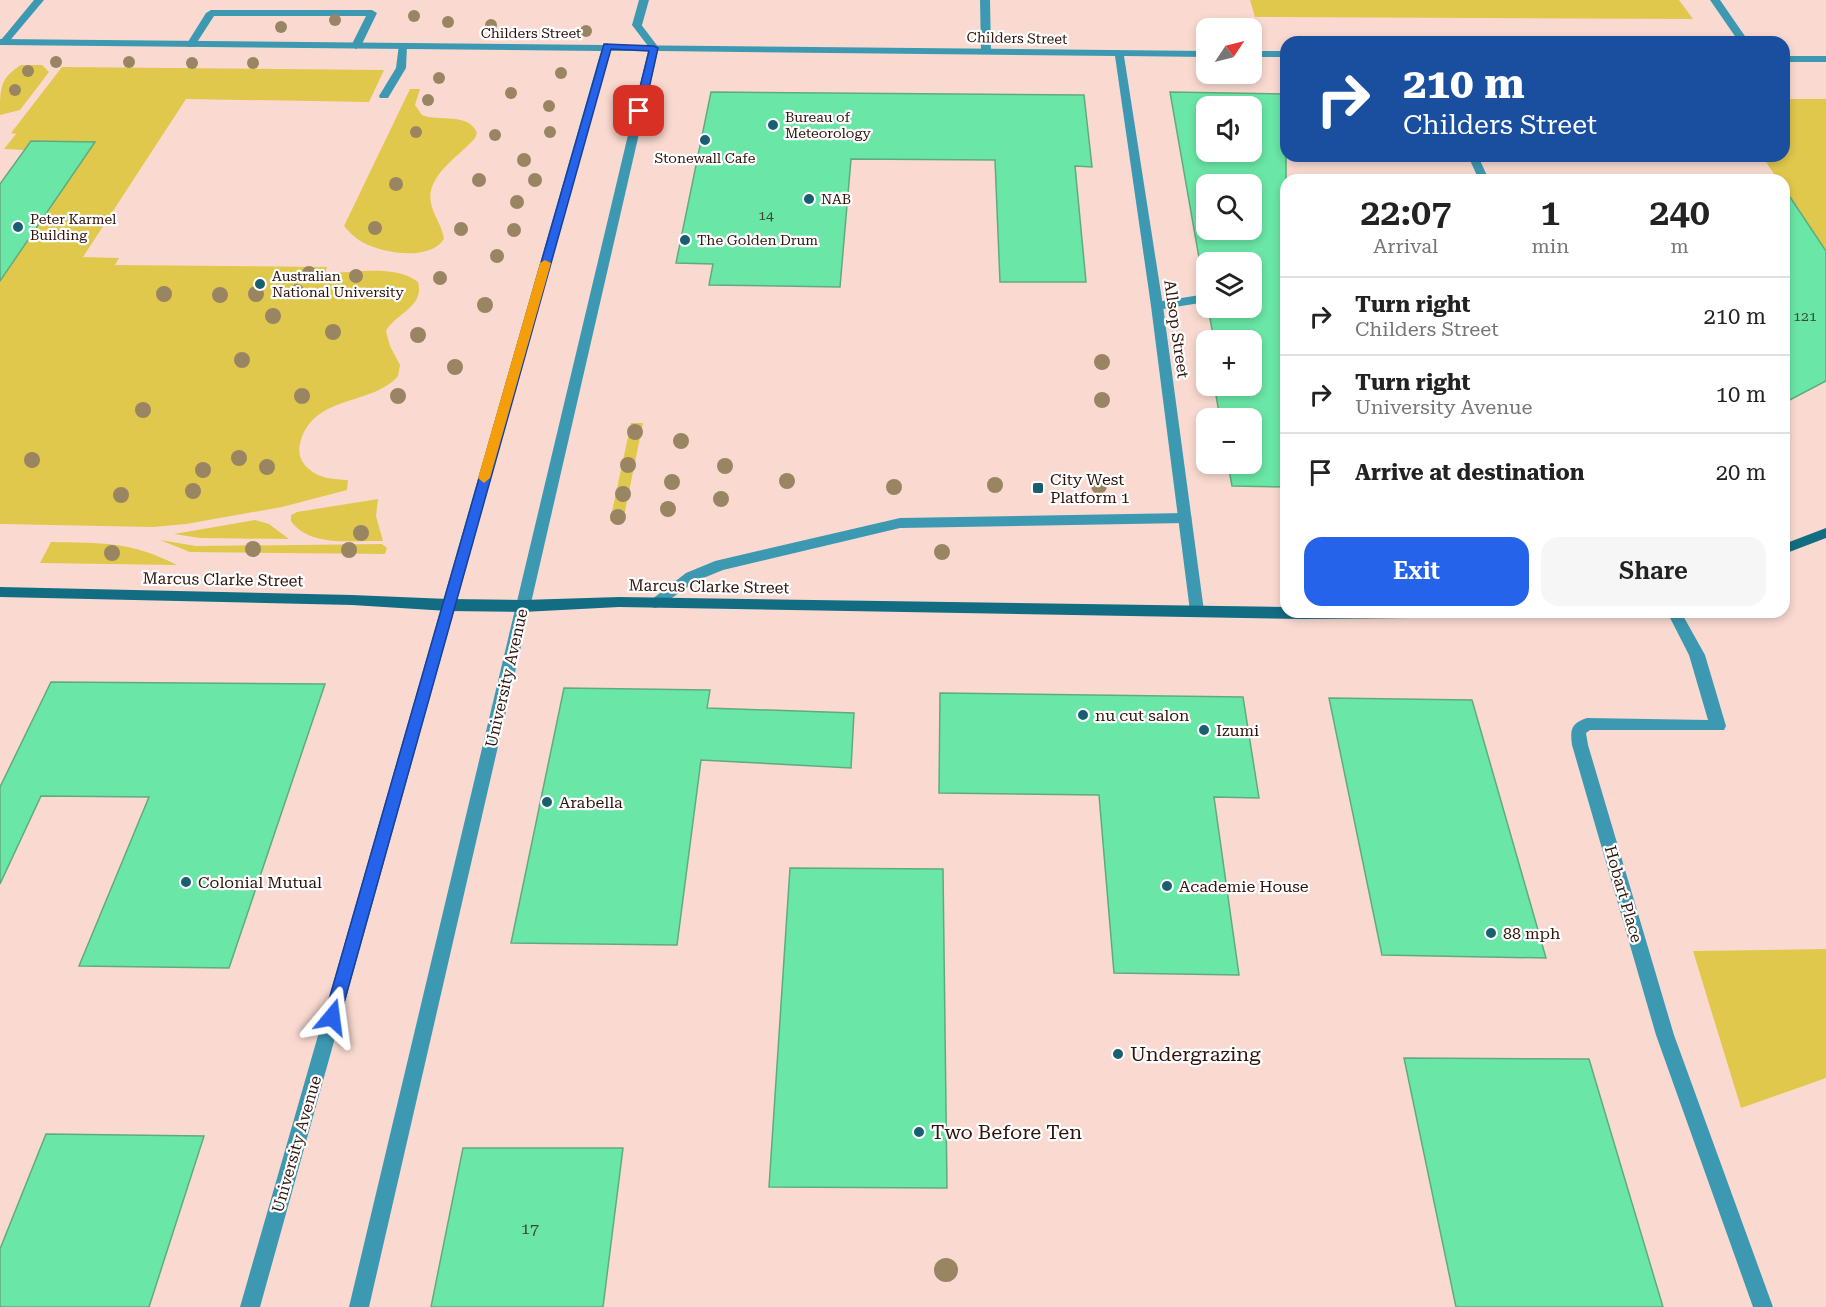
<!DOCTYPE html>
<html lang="en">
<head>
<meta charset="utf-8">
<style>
  :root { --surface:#fff; --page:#f6f6f6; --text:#222; --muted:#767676; --line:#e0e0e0; --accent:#2563eb }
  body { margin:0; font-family:"Roboto Serif",serif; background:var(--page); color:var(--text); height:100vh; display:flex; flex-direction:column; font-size:22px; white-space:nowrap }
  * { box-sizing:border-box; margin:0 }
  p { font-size:20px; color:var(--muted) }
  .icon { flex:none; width:33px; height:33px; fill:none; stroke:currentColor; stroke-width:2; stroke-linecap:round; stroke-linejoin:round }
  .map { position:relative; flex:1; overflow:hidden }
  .drawer { position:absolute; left:1280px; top:174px; width:510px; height:444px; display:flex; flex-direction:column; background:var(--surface); border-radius:18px; box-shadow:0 3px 9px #0003 }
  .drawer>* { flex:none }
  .banner { position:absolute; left:1280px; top:36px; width:510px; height:126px; border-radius:18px; box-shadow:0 3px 9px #0003; background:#1a4fa0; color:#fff; overflow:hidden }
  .needle { width:39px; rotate:55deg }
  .fabs { position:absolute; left:1196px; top:18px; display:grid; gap:12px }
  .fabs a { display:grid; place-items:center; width:66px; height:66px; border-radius:12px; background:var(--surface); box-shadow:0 3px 9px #0003; font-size:30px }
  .pin { position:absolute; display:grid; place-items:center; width:51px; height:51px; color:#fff; margin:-26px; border-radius:12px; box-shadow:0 3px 9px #0006 }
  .me { position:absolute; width:66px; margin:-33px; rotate:16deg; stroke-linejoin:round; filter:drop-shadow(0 0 4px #0008) }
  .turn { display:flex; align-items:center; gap:21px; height:126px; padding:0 24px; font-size:27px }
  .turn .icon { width:78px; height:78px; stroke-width:2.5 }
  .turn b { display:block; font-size:42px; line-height:51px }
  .eta { display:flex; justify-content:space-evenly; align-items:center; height:102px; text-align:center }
  .eta b { font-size:36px; font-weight:600; line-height:42px }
  .action { display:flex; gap:12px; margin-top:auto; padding:12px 24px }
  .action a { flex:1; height:69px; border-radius:18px; background:var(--accent); color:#fff; font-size:24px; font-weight:600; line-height:69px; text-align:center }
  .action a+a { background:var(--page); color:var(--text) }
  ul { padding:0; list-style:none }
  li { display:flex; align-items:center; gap:18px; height:78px; padding:0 24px; border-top:2px solid var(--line) }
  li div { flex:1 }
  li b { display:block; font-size:22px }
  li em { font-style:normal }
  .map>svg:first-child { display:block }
  .green { fill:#e0c84d }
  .building { fill:#6ae7a6; stroke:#60aa81; stroke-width:1.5; fill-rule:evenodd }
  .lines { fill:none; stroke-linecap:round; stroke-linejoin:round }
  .lane { fill:#3c99b1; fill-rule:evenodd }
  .street { fill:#3c99b1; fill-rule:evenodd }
  .secondary { fill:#136d82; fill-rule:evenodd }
  .tree { fill:#998562 }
  .route { fill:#2563eb; stroke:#184099; stroke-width:1.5 }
  .slow { fill:#f59e0b }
  .poi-dot { fill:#195f70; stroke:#fff; stroke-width:2 }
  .labels { text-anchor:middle; stroke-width:4.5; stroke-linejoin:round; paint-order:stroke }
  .far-street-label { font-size:14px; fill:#30140b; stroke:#fff }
  .far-poi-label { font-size:14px; fill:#30140b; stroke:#fff; text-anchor:start }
  .number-label { font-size:14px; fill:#3e4932 }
  .street-label { font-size:16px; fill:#30140b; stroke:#fff }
  .poi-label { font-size:16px; fill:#30140b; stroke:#fff; text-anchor:start }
  .near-number-label { font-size:16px; fill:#3e4932 }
  .near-poi-label { font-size:20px; fill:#30140b; stroke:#fff; text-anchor:start }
</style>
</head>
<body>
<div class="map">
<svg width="1826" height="1307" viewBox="0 0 1826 1307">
  <rect width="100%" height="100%" fill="#fadad0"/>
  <!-- green -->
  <path class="green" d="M 1250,0 L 1679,0 L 1693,19 L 1255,17 Z
    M 21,65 L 42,65 L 49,72 L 20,110 L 0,115 C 0,88 0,78 21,65 Z
    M 62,67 L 384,70 L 369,102 L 186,99 L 83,257 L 119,258 L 115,265 L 327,267 L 325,273 C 353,273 396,264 418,282 C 425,307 396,313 386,331 L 390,346 L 400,365 L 398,376 C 372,406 316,394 301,440 C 297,451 300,462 309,469 C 319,479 335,479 348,480 L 347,490 L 282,507 L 186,524 L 153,527 L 0,524 L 0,281 L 95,142 L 32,141 L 25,150 L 4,149 L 16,134 L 11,133 Z
    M 410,89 L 420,89 L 415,105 L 422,115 C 439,122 469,112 477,133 L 475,138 C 460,156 425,176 431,203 C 433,215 442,225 444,239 C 429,262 382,253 362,242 C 355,238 349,232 344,226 Z
    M 1784,99 L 1826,99 L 1826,251 L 1784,188 L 1784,180 L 1778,180 L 1762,156 L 1784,156 Z
    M 631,423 L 643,423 L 623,521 L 610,521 Z
    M 378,499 L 376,516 L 383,541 C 353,540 310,548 291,521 L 291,515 L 297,512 Z
    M 255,520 L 269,524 L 289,539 L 200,538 L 174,534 Z
    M 160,540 L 196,546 L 382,544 L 387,548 L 385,554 L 190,552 Z
    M 51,542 C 102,543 130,541 177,565 L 40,563 Z
    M 1826,949 L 1826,1078 L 1741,1108 L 1693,951 Z"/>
  <!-- building -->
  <path class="building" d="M 711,92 L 1084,95 L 1092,167 L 1075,166 L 1086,282 L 1000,282 L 995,160 L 851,159 L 840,287 L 709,285 L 713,264 L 676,263 Z
    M 1170,92 L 1286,94 L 1286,487 L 1232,486 L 1228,464 L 1251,464 L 1251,418 L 1220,418 L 1215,390 L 1223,390 L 1222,386 L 1251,386 L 1251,340 L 1214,340 L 1208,308 L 1251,308 L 1251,262 L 1206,262 L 1205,292 ZM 1206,106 L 1251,106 L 1251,152 L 1206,152 ZM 1206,184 L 1251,184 L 1251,230 L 1206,230 Z
    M 31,141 L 95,142 L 0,281 L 0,184 Z
    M 1784,188 L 1826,251 L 1826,381 L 1784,403 Z
    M 51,682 L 325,684 L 229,968 L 79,966 L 149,797 L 41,796 L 0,884 L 0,787 Z
    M 564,688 L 710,690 L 707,708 L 854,713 L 851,768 L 701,760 L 677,945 L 511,943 Z
    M 940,693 L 1243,697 L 1259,798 L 1214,797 L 1239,975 L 1114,973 L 1099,795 L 939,793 Z
    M 1329,698 L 1472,700 L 1546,958 L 1382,955 Z
    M 790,868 L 943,869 L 947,1188 L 769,1187 Z
    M 1404,1058 L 1589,1059 L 1663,1307 L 1456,1307 Z
    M 46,1134 L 204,1136 L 149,1307 L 0,1307 L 0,1249 Z
    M 463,1148 L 623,1148 L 603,1307 L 431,1307 Z"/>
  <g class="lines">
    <!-- lane -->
    <path class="lane" d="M 34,0 L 44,0 L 7,44 L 1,44 L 1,40 Z
      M 980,0 L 990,0 L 991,51 L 986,54 L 981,51 Z
      M 211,10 L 372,10 L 377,13 L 361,46 L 356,49 L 351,46 L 366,16 L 214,16 L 194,47 L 188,47 L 186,45 L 206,13 Z
      M 634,23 L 640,23 L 659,48 L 657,50 L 651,50 L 632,25 Z
      M 399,44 L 407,46 L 406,68 L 388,98 L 380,98 L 379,96 L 396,68 Z
      M 1468,156 L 1478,156 L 1489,180 L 1479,180 Z
      M 1206,294 L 1206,302 L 1157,310 L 1151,306 L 1157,302 Z
      M 1185,513 L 1192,518 L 1185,523 L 900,528 L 723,570 L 696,581 L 659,607 L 654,608 L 647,603 L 686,573 L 715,561 L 900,518 Z
      M 1667,612 L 1681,612 L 1705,655 L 1726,726 L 1724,730 L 1590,730 L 1586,733 L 1588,745 L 1674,1035 L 1773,1307 L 1753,1307 L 1656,1035 L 1572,745 C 1570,730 1571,723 1587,718 L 1708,720 L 1689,655 Z"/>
    <!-- street -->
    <path class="street" d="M 639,0 L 649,0 L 642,25 L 637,28 L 632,25 Z
      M 1710,0 L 1720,0 L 1749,42 L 1739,42 Z
      M 0,39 L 603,45 L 607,43 L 611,45 L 1206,51 L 1206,57 L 1124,56 L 1163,306 L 1204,611 L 1197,617 L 1190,611 L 1151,306 L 1115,56 L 658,51 L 369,1307 L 349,1307 L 648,51 L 610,51 L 260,1307 L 240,1307 L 601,51 L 0,45 Z
      M 1251,51 L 1286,51 L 1286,57 L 1251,57 Z
      M 1784,56 L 1826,56 L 1826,62 L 1784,62 Z"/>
    <!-- secondary -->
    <path class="secondary" d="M 1826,528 L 1826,538 L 1784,554 L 1784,544 Z
      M 0,587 L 352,595 L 448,599 L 523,600 L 619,597 L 1286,607 L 1286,612 L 1418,612 L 1411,618 L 1302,619 L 619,607 L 523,612 L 448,611 L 352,605 L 0,597 Z"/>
  </g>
  <!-- trees -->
  <g class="tree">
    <circle cx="414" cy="16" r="6"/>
    <circle cx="335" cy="20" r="6"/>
    <circle cx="448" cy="22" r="6"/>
    <circle cx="491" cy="25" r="6"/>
    <circle cx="281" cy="27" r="6"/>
    <circle cx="586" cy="31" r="6"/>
    <circle cx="56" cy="62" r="6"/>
    <circle cx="129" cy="62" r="6"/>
    <circle cx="192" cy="63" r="6"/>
    <circle cx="253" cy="63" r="6"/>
    <circle cx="28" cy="71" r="6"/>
    <circle cx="561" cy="73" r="6"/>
    <circle cx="439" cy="78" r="6"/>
    <circle cx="15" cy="90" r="6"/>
    <circle cx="511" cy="93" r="6"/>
    <circle cx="428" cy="100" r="6"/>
    <circle cx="549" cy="106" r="6"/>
    <circle cx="416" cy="132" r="6"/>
    <circle cx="550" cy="132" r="6"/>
    <circle cx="495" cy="135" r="6"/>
    <circle cx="524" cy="160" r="7"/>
    <circle cx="479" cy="180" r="7"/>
    <circle cx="535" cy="180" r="7"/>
    <circle cx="396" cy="184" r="7"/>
    <circle cx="517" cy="202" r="7"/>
    <circle cx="375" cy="228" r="7"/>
    <circle cx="461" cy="229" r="7"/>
    <circle cx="514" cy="230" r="7"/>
    <circle cx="497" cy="256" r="7"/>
    <circle cx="309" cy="273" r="7"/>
    <circle cx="356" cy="276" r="7"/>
    <circle cx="440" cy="278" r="7"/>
    <circle cx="297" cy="291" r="7"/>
    <circle cx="164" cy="294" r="8"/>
    <circle cx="256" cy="294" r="8"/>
    <circle cx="220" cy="295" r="8"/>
    <circle cx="485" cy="305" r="8"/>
    <circle cx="273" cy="316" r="8"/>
    <circle cx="333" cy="332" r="8"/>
    <circle cx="418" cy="335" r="8"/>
    <circle cx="242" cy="360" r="8"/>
    <circle cx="1102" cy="362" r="8"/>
    <circle cx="455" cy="367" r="8"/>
    <circle cx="302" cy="396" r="8"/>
    <circle cx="398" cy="396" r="8"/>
    <circle cx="1102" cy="400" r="8"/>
    <circle cx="143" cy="410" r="8"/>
    <circle cx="635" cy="432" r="8"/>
    <circle cx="681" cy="441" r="8"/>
    <circle cx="239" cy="458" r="8"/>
    <circle cx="32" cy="460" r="8"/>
    <circle cx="628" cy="465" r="8"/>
    <circle cx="725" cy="466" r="8"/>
    <circle cx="267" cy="467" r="8"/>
    <circle cx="203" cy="470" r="8"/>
    <circle cx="787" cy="481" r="8"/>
    <circle cx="672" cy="482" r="8"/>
    <circle cx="995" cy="485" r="8"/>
    <circle cx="1099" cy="486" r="8"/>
    <circle cx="894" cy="487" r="8"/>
    <circle cx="193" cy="491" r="8"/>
    <circle cx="623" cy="494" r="8"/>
    <circle cx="121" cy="495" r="8"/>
    <circle cx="721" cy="499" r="8"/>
    <circle cx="668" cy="509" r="8"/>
    <circle cx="618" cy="517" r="8"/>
    <circle cx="361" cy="533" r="8"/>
    <circle cx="253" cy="549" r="8"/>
    <circle cx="349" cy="550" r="8"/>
    <circle cx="942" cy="552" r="8"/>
    <circle cx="112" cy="553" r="8"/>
    <circle cx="946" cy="1270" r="12"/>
  </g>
  <!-- route -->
  <path class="route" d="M 604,44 L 654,46 L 658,48 L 644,111 L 639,114 L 634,111 L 649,51 L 611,49 L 340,1017 L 338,1023 L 332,1025 L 326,1023 L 324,1017 Z"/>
  <!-- slow -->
  <path class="slow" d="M 545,260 L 551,263 L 490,478 L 484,483 L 478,478 L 540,263 Z"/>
  <!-- markers -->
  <g class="poi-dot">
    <circle cx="773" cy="125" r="6"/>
    <circle cx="705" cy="140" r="6"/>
    <circle cx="809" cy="199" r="6"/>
    <circle cx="18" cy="227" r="6"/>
    <circle cx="685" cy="240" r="6"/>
    <circle cx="260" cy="284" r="6"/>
    <rect x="1032" y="482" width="12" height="12" rx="3"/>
    <circle cx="1083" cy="715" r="6"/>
    <circle cx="1204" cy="730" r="6"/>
    <circle cx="547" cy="802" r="6"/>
    <circle cx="186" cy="882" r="6"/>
    <circle cx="1167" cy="886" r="6"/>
    <circle cx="1491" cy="933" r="6"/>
    <circle cx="1118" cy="1054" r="6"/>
    <circle cx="919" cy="1132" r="6"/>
  </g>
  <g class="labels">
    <!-- far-street labels -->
    <g class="far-street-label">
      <text x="531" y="38">Childers Street</text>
      <text transform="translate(1017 38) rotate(1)" y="5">Childers Street</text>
    </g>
    <!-- far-poi labels -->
    <g class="far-poi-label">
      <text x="785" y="122">Bureau of<tspan x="785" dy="16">Meteorology</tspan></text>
      <text x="705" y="163" text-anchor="middle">Stonewall Cafe</text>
      <text x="821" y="204">NAB</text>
      <text x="30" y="224">Peter Karmel<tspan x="30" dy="16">Building</tspan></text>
      <text x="697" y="245">The Golden Drum</text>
      <text x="272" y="281">Australian<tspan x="272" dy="16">National University</tspan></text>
    </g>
    <!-- number labels -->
    <g class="number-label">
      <text x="766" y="220">14</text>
      <text x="1805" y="321">121</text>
    </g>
    <!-- street labels -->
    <g class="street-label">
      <text transform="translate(1177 329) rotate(82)" y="6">Allsop Street</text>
      <text transform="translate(223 579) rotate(1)" y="6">Marcus Clarke Street</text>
      <text transform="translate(709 586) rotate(1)" y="6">Marcus Clarke Street</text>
      <text transform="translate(506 678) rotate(-77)" y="6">University Avenue</text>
      <text transform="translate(1624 894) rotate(74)" y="6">Hobart Place</text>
      <text transform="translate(296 1144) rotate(-74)" y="6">University Avenue</text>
    </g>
    <!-- poi labels -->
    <g class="poi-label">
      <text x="1050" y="485">City West<tspan x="1050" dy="18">Platform 1</tspan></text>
      <text x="1095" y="721">nu cut salon</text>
      <text x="1216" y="736">Izumi</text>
      <text x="559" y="808">Arabella</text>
      <text x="198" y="888">Colonial Mutual</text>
      <text x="1179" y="892">Academie House</text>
      <text x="1503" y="939">88 mph</text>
    </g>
    <!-- near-number labels -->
    <g class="near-number-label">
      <text x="530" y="1234">17</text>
    </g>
    <!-- near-poi labels -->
    <g class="near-poi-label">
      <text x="1130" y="1061">Undergrazing</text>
      <text x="931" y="1139">Two Before Ten</text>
    </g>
  </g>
</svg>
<div class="fabs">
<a><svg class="needle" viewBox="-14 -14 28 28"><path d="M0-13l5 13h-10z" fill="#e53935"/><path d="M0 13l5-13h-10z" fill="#767676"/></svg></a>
<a><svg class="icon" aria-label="sound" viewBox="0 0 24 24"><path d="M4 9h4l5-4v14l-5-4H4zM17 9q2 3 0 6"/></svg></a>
<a><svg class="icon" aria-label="search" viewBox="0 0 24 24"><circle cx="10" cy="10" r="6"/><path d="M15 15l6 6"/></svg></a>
<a><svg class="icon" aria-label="layers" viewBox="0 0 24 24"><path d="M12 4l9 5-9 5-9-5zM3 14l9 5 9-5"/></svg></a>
<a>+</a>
<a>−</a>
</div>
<div class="pin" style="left:639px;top:111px;background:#d93025"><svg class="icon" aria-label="arrive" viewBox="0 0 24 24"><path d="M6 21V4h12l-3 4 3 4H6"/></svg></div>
<svg class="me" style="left:332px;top:1017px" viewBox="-20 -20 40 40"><path d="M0-17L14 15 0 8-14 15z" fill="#2563eb" stroke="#fff" stroke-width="4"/></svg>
<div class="banner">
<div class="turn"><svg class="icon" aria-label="right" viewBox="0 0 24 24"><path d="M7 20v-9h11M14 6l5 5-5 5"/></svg><div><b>210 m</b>Childers Street</div></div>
</div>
<section class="drawer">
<div class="eta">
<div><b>22:07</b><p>Arrival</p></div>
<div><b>1</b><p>min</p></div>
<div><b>240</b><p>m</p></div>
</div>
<ul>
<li><svg class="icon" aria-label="right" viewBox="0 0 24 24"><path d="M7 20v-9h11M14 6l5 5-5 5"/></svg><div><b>Turn right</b><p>Childers Street</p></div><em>210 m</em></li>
<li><svg class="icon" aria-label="right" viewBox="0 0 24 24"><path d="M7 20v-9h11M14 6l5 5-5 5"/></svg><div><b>Turn right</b><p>University Avenue</p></div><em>10 m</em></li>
<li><svg class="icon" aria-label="arrive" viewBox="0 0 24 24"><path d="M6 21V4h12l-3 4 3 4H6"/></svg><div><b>Arrive at destination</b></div><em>20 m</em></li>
</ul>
<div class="action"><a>Exit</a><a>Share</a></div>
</section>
</div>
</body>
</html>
